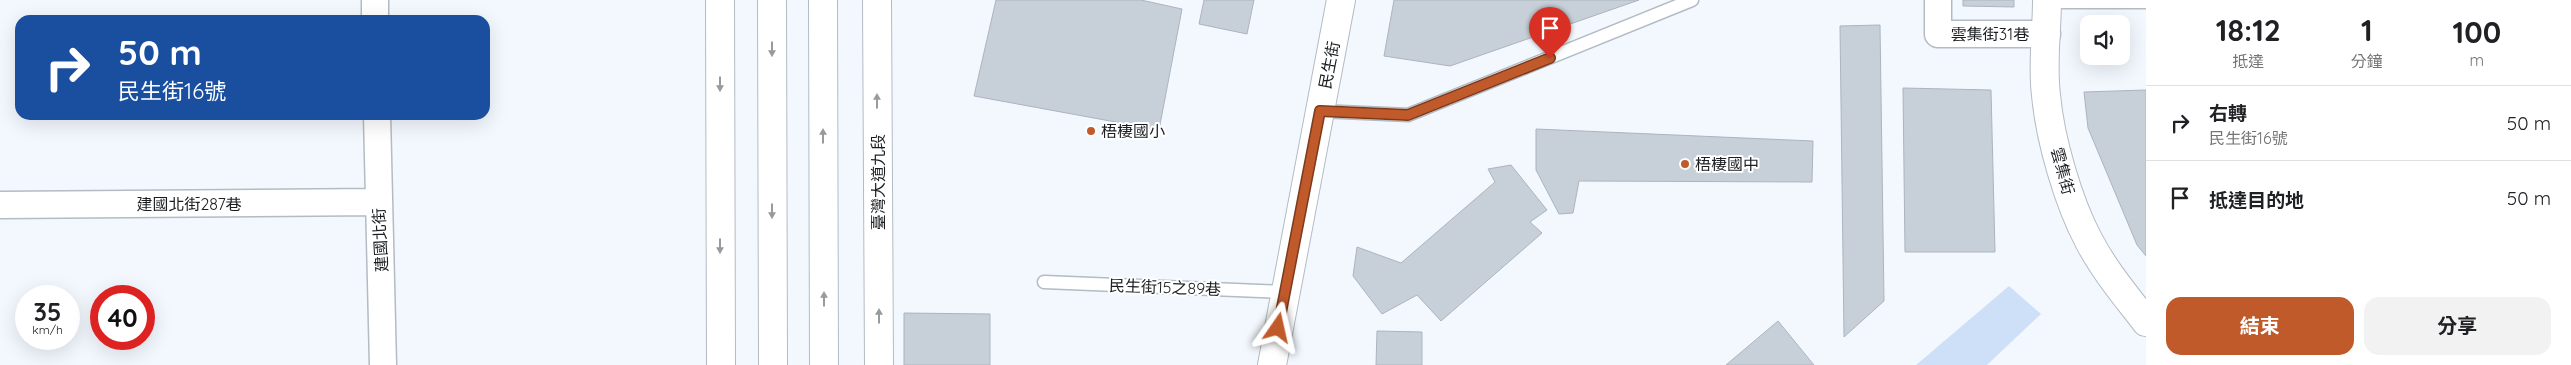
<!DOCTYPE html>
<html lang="zh-TW">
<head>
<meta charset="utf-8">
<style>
  :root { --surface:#fff; --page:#f2f2f2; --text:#202124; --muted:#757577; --line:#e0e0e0; --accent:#c05a2b }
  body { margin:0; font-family:Quicksand,"Noto Sans TC",sans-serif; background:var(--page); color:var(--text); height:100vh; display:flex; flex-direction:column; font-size:19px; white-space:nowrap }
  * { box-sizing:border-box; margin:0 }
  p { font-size:16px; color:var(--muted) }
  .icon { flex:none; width:28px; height:28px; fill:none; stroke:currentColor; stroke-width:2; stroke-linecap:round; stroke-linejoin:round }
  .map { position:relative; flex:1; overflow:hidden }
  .panel { display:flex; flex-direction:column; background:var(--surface); width:425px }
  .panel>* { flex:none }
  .top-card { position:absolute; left:15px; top:15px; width:475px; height:105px; border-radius:15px; box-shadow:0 5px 20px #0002; background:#1a4fa0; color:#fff; overflow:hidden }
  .fabs { position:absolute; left:2080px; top:15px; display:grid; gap:10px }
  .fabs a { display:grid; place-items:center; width:50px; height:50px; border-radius:10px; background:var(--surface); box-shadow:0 5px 20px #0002; font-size:25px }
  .speed { position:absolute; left:15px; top:285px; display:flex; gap:10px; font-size:25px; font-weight:700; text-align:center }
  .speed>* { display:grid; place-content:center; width:65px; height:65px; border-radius:50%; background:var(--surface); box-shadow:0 5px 20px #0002; line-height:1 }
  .speed small { font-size:12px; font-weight:400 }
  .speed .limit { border:8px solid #d22; background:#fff; color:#111 }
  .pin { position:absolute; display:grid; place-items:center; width:42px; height:42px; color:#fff; margin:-51px -21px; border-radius:50% 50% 50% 0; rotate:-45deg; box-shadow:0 0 5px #0007 }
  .pin .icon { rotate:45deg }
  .me { position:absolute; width:55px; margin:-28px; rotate:11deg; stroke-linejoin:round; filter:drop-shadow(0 0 4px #0008) }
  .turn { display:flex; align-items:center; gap:18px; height:105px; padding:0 20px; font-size:22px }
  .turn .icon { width:65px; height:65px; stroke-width:2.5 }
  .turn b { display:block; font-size:35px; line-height:42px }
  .eta { display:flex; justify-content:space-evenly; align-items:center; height:85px; text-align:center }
  .eta b { font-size:30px; font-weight:700; line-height:35px }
  .cta { display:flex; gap:10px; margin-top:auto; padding:10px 20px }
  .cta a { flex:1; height:58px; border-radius:15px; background:var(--accent); color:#fff; font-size:20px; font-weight:700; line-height:58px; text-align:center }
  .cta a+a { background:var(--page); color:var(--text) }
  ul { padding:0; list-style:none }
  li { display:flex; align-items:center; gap:15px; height:75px; padding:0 20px; border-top:1px solid var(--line) }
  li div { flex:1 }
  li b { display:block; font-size:19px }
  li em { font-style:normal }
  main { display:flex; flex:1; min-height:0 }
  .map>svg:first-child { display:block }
  .green { fill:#cde0f7 }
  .building { fill:#c7cfd9; stroke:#acb4bd }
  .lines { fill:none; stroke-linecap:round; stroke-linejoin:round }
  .lane-casing { stroke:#b3bbc4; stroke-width:15 }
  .street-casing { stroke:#b3bbc4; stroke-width:29 }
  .secondary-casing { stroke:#b3bbc4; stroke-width:30 }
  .primary-casing { stroke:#b3bbc4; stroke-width:30 }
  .lane { stroke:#fff; stroke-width:12 }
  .street { stroke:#fff; stroke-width:26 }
  .secondary { stroke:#fff; stroke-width:28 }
  .primary { stroke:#fff; stroke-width:28 }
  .oneway { fill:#989a9b }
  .route-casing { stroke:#7d3a1c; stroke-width:12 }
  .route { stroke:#c05a2b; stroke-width:9 }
  .poi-dot { fill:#c05a2b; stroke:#fff; stroke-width:2 }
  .labels { text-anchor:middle; stroke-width:4; stroke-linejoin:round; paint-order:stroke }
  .street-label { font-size:16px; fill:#1b1e21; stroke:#fff }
  .poi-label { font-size:16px; fill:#1b1e21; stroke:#fff; text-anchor:start }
</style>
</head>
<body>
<main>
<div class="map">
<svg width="2146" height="365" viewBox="0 0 2146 365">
  <rect width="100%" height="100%" fill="#f3f8fe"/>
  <!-- green -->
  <path class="green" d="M 2009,286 L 2041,314 L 1987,365 L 1916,365 Z"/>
  <!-- building -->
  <path class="building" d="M 996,0 L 1141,0 L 1182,9 L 1159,130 L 974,96 Z
    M 1204,0 L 1254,0 L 1247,34 L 1199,24 Z
    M 1394,0 L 1639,0 L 1450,66 L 1384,56 Z
    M 1963,0 L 2014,0 L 2014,7 L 1963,6 Z
    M 1880,25 L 1884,301 L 1844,337 L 1840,26 Z
    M 1903,88 L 1991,90 L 1995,252 L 1905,252 Z
    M 2146,90 L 2146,256 L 2137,245 L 2088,128 L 2084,92 Z
    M 1536,129 L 1813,141 L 1812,182 L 1579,181 L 1573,213 L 1559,214 L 1536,170 Z
    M 1511,165 L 1547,210 L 1530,222 L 1542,233 L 1441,321 L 1417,295 L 1382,314 L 1353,276 L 1357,247 L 1401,263 L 1495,182 L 1488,169 Z
    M 904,313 L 990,314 L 990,365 L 904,365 Z
    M 1778,321 L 1814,365 L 1726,365 Z
    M 1377,331 L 1422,332 L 1422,365 L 1376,365 Z"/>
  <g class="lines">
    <defs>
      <path id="lane" d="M 2047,2 L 2146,2
        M 1320,111 L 1408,115 L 1692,0
        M 1044,282 L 1285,292"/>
      <path id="street" d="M 375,0 L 375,20
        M 1938,0 L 1938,34 L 2047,34
        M 377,115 L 383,365
        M 0,205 L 378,202"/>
      <path id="secondary" d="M 2047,0 C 2047,31 2042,64 2046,95 C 2050,139 2068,202 2089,241 C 2104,270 2126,296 2146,322
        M 1272,365 L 1341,0"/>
      <path id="primary" d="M 720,0 L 721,365
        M 772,0 L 773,365
        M 823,0 L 824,365
        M 877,0 L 879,365"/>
    </defs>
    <!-- lane casing -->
    <use href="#lane" class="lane-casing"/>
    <!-- street casing -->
    <use href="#street" class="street-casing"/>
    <!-- secondary casing -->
    <use href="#secondary" class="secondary-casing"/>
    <!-- primary casing -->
    <use href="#primary" class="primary-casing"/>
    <!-- lane -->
    <use href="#lane" class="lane"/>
    <!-- street -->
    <use href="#street" class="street"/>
    <!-- secondary -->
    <use href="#secondary" class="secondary"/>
    <!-- primary -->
    <use href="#primary" class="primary"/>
  </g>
  <!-- one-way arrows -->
  <defs><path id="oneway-solid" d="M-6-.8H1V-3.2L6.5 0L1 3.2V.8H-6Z" transform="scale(1.25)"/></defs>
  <g class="oneway">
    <use href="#oneway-solid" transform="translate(772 49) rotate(90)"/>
    <use href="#oneway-solid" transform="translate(720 84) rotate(90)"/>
    <use href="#oneway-solid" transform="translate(877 101) rotate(-90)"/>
    <use href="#oneway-solid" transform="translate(823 136) rotate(-90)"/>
    <use href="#oneway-solid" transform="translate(772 211) rotate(90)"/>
    <use href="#oneway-solid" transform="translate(720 246) rotate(90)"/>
    <use href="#oneway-solid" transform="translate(824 299) rotate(-90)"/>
    <use href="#oneway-solid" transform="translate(879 316) rotate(-90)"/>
  </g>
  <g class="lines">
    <defs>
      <path id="route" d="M 1278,328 L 1320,111 L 1408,115 L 1550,58"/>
    </defs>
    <!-- route casing -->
    <use href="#route" class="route-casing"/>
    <!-- route -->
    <use href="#route" class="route"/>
  </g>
  <!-- markers -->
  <g class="poi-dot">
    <circle cx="1091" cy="131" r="5"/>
    <circle cx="1685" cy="164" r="5"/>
  </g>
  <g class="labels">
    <!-- street labels -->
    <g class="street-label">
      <text x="1990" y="40">雲集街31巷</text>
      <text transform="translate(1329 65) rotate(-79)" y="6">民生街</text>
      <text transform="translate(2063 171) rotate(75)" y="6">雲集街</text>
      <text transform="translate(878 182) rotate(-90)" y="6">臺灣大道九段</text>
      <text x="189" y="210">建國北街287巷</text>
      <text transform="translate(380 240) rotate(-93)" y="6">建國北街</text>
      <text transform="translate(1165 287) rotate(2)" y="6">民生街15之89巷</text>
    </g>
    <!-- poi labels -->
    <g class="poi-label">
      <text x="1101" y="137">梧棲國小</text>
      <text x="1695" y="170">梧棲國中</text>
    </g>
  </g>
</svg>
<div class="fabs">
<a><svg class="icon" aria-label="sound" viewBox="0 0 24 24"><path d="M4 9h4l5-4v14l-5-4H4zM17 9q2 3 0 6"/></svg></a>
</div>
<div class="speed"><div>35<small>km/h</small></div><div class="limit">40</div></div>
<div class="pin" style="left:1550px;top:58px;background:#d93025"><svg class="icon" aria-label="arrive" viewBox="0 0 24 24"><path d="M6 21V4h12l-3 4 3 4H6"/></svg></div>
<svg class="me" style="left:1278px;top:328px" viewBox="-20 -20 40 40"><path d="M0-17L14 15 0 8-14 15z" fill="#c05a2b" stroke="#fff" stroke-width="4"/></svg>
<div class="top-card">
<div class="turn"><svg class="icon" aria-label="right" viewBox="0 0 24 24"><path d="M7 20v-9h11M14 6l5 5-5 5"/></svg><div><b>50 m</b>民生街16號</div></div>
</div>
</div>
<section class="panel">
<div class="eta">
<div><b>18:12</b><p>抵達</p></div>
<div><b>1</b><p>分鐘</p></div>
<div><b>100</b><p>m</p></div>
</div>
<ul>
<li><svg class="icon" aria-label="right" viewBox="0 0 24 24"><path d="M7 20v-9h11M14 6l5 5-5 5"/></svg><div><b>右轉</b><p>民生街16號</p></div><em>50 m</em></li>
<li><svg class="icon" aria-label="arrive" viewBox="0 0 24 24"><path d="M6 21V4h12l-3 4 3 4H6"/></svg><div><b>抵達目的地</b></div><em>50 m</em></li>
</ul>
<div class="cta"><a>結束</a><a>分享</a></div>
</section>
</main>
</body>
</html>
